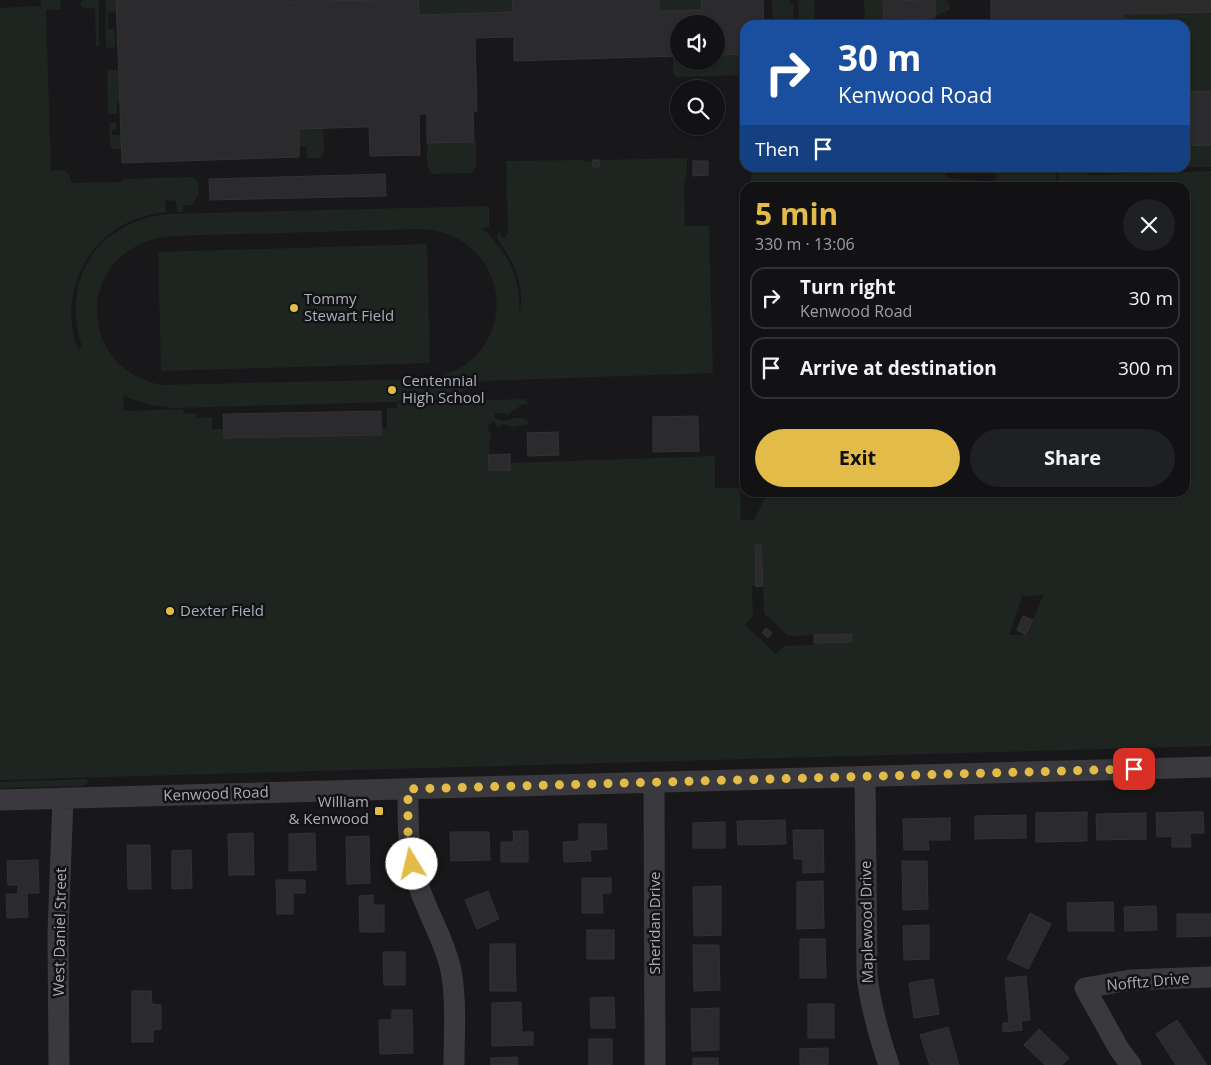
<!DOCTYPE html>
<html lang="en">
<head>
<meta charset="utf-8">
<style>
  :root { --surface:#121214; --page:#1f2022; --text:#f1f3f6; --muted:#9c9ea0; --line:#313234; --accent:#e2bb48 }
  body { margin:0; font-family:"Open Sans",sans-serif; background:var(--page); color:var(--text); height:100vh; display:flex; flex-direction:column; font-size:19px; white-space:nowrap }
  * { box-sizing:border-box; margin:0 }
  p { font-size:16px; color:var(--muted) }
  .icon { flex:none; width:28px; height:28px; fill:none; stroke:currentColor; stroke-width:2; stroke-linecap:round; stroke-linejoin:round }
  .map { position:relative; flex:1; overflow:hidden }
  .sheet { position:absolute; left:740px; top:182px; width:450px; height:315px; display:flex; flex-direction:column; background:var(--surface); border-radius:15px; box-shadow:0 1px 4px #0004,0 0 0 1px var(--line) }
  .sheet>* { flex:none }
  .banner { position:absolute; left:740px; top:20px; width:450px; height:152px; border-radius:15px; box-shadow:0 1px 4px #0004,0 0 0 1px var(--line); background:#1a4fa0; color:#fff; overflow:hidden }
  .buttons { position:absolute; left:670px; top:15px; display:grid; gap:10px }
  .buttons a { display:grid; place-items:center; width:55px; height:55px; border-radius:50%; background:var(--surface); box-shadow:0 1px 4px #0004,0 0 0 1px var(--line); font-size:25px }
  .pin { position:absolute; display:grid; place-items:center; width:42px; height:42px; color:#fff; margin:-21px; border-radius:10px; box-shadow:0 2px 8px #0006 }
  .me { position:absolute; width:55px; margin:-28px; rotate:351deg; stroke-linejoin:round; filter:drop-shadow(0 0 4px #0008) }
  .turn { display:flex; align-items:center; gap:18px; height:105px; padding:0 15px; font-size:22px }
  .turn .icon { width:65px; height:65px; stroke-width:2.5 }
  .turn b { display:block; font-size:35px; line-height:42px }
  .then { display:flex; align-items:center; height:48px; padding:0 15px; background:#0003; gap:10px; font-size:19px }
  .round { display:grid; place-items:center; flex:none; width:52px; height:52px; border-radius:26px; background:var(--page) }
  .head { display:flex; align-items:center; justify-content:space-between; height:85px; padding:0 15px }
  h1 { font-size:30px; font-weight:700; line-height:38px; color:var(--accent) }
  .button { display:flex; gap:10px; margin-top:auto; padding:10px 15px }
  .button a { flex:1; height:58px; border-radius:30px; background:var(--accent); color:#111; font-size:20px; font-weight:700; line-height:58px; text-align:center }
  .button a+a { background:var(--page); color:var(--text) }
  ul { padding:0; list-style:none }
  li { display:flex; align-items:center; gap:15px; height:62px; margin:0 10px 8px; padding:0 5px; border:2px solid var(--line); border-radius:15px }
  li div { flex:1 }
  li b { display:block; font-size:19px }
  li em { font-style:normal }
  .map>svg:first-child { display:block }
  .green { fill:#1e2420; fill-rule:evenodd }
  .building { fill:#2b2b2d; stroke:#323235 }
  .lines { fill:none; stroke-linecap:round; stroke-linejoin:round }
  .minor { stroke:#39393e; stroke-width:21 }
  .route { stroke:#e2bb48; stroke-width:9; stroke-dasharray:0 16.2 }
  .poi-dot { fill:#e2bb48; stroke:#131315; stroke-width:2 }
  .labels { text-anchor:middle; stroke-width:5; stroke-linejoin:round; paint-order:stroke }
  .poi-label { font-size:15px; fill:#abaeb8; stroke:#131315; text-anchor:start }
  .street-label { font-size:15px; fill:#abaeb8; stroke:#131315 }
</style>
</head>
<body>
<div class="map">
<svg width="1211" height="1065" viewBox="0 0 1211 1065">
  <rect width="100%" height="100%" fill="#18181a"/>
  <!-- green -->
  <path class="green" d="M 41,0 L 60,0 L 61,9 L 46,10 L 51,171 L 63,170 L 69,174 L 72,183 L 123,182 L 123,179 L 192,177 L 198,182 L 199,193 L 192,205 L 183,205 L 183,212 L 177,212 L 176,201 L 165,200 L 166,212 C 153,214 141,216 129,222 C 82,243 59,301 78,349 L 82,347 C 60,279 97,222 168,214 L 489,206 L 489,227 L 482,228 C 502,247 518,270 519,299 C 520,305 519,310 519,315 C 526,287 514,261 497,239 L 498,233 L 501,232 L 502,238 L 506,238 L 506,233 L 508,233 L 506,161 L 583,160 L 584,162 L 592,162 L 593,167 L 599,167 L 599,160 L 687,158 L 687,171 L 684,184 L 685,226 L 709,226 L 713,373 L 482,381 C 465,392 447,398 427,401 L 174,408 C 156,406 139,404 123,395 L 124,411 L 183,409 L 184,414 L 196,413 L 196,418 L 212,417 L 212,429 L 224,429 L 224,438 L 381,435 L 381,428 L 387,428 L 387,408 L 397,408 L 397,403 L 524,399 L 527,401 L 528,404 L 523,404 L 506,416 L 506,413 L 495,413 L 495,418 C 508,425 516,412 529,421 L 528,424 L 512,427 L 502,424 L 498,428 L 494,421 L 488,426 L 489,433 L 491,435 L 489,444 L 489,470 L 510,470 L 510,463 L 715,456 L 715,488 L 740,488 L 741,520 L 754,520 L 768,493 L 1185,492 L 1185,188 L 1059,187 L 1058,168 L 1087,168 L 1088,175 L 1211,171 L 1211,746 L 0,780 L 0,8 L 41,6 ZM 421,229 C 519,235 523,368 425,379 L 160,385 C 147,381 135,377 125,369 C 111,358 102,343 99,327 C 88,279 123,241 170,236 ZM 756,585 L 763,586 L 764,613 L 788,636 L 814,635 L 814,645 L 784,646 L 776,654 L 745,625 L 753,616 L 752,586 ZM 1043,595 L 1028,635 L 1009,635 L 1022,596 Z
    M 82,0 L 98,0 L 99,2 L 99,47 L 96,46 L 95,8 L 84,8 L 80,6 Z
    M 106,0 L 116,0 L 116,12 L 108,13 L 108,29 L 115,29 L 115,47 L 106,48 Z
    M 418,0 L 512,0 L 513,12 L 419,15 Z
    M 659,0 L 701,0 L 702,10 L 659,11 Z
    M 772,0 L 790,0 L 790,4 L 794,4 L 793,19 L 791,20 L 773,21 Z
    M 798,0 L 814,0 L 815,25 L 799,25 Z
    M 864,0 L 907,0 L 883,1 L 884,20 L 909,19 L 909,25 L 865,25 Z
    M 935,0 L 945,0 L 949,3 L 950,10 L 935,16 Z
    M 1211,12 L 1211,91 L 1185,92 L 1185,25 L 1124,25 L 1123,14 Z
    M 745,54 L 745,75 L 677,77 L 673,73 L 673,57 L 679,56 L 679,61 L 716,61 L 716,55 Z
    M 107,70 L 118,70 L 119,102 L 117,102 L 117,114 L 108,114 Z
    M 109,123 L 116,123 L 116,129 L 112,130 L 112,135 L 121,135 L 121,149 L 114,149 L 110,146 Z
    M 299,129 L 323,129 L 324,152 L 321,158 L 307,158 L 307,147 L 299,147 Z
    M 476,141 L 476,166 L 471,173 L 433,174 C 424,168 428,153 427,143 Z
    M 1211,145 L 1211,167 L 1185,167 L 1185,146 Z
    M 758,168 L 943,168 L 944,173 L 949,178 L 990,182 L 994,187 L 751,187 L 751,175 Z
    M 995,168 L 1056,168 L 1057,187 L 996,187 Z
    M 1095,168 L 1184,168 L 1095,170 Z
    M 427,244 L 430,363 L 161,371 L 158,252 Z
    M 88,779 L 87,784 L 83,786 L 0,788 L 0,782 Z"/>
  <!-- building -->
  <path class="building" d="M 116,0 L 281,0 L 281,1 L 418,0 L 419,15 L 513,12 L 512,0 L 659,0 L 659,11 L 702,10 L 701,0 L 763,0 L 764,25 L 745,25 L 745,54 L 716,55 L 716,24 L 679,24 L 679,56 L 514,61 L 514,37 L 475,38 L 477,111 L 473,111 L 474,142 L 427,143 L 427,114 L 419,114 L 420,155 L 370,156 L 369,127 L 363,127 L 299,129 L 299,157 L 122,163 Z
    M 935,0 L 935,18 L 884,20 L 883,1 Z
    M 991,0 L 1211,0 L 1211,12 L 1123,14 L 1124,25 L 991,25 Z
    M 1211,91 L 1211,145 L 1185,146 L 1185,92 Z
    M 592,160 L 599,160 L 599,167 L 593,167 Z
    M 693,161 L 708,161 L 708,175 L 693,176 Z
    M 385,174 L 386,196 L 210,200 L 209,179 Z
    M 381,411 L 381,435 L 224,438 L 223,414 Z
    M 698,416 L 699,451 L 653,452 L 653,417 Z
    M 740,430 L 745,430 L 745,456 L 740,456 Z
    M 558,432 L 559,455 L 528,456 L 527,433 Z
    M 510,454 L 510,470 L 489,470 L 488,455 Z
    M 761,544 L 763,586 L 756,587 L 755,545 Z
    M 1023,616 L 1033,620 L 1026,635 L 1017,630 Z
    M 766,628 L 772,633 L 768,638 L 762,633 Z
    M 852,634 L 852,642 L 814,643 L 814,635 Z
    M 1087,812 L 1087,841 L 1036,842 L 1036,813 Z
    M 1189,812 L 1203,812 L 1204,833 L 1190,833 L 1191,847 L 1172,847 L 1172,836 L 1157,837 L 1156,813 Z
    M 1146,813 L 1146,839 L 1097,840 L 1096,814 Z
    M 1026,815 L 1026,838 L 975,839 L 975,816 Z
    M 950,818 L 950,840 L 928,840 L 929,850 L 904,850 L 903,819 Z
    M 785,820 L 786,844 L 738,845 L 737,821 Z
    M 725,822 L 725,848 L 693,848 L 693,823 Z
    M 579,824 L 606,824 L 607,849 L 590,850 L 591,861 L 564,862 L 563,842 L 579,841 Z
    M 793,830 L 823,830 L 824,872 L 803,873 L 803,859 L 794,859 Z
    M 513,831 L 528,831 L 528,862 L 501,862 L 501,842 L 514,842 Z
    M 450,832 L 489,832 L 490,860 L 451,861 Z
    M 253,833 L 254,875 L 229,875 L 228,834 Z
    M 315,833 L 316,870 L 289,871 L 289,834 Z
    M 369,836 L 370,883 L 347,884 L 346,837 Z
    M 127,845 L 150,845 L 151,889 L 128,889 Z
    M 191,850 L 192,888 L 172,889 L 172,851 Z
    M 38,860 L 39,893 L 27,893 L 28,917 L 7,918 L 6,894 L 18,894 L 18,885 L 8,885 L 7,861 Z
    M 902,861 L 927,861 L 928,909 L 903,910 Z
    M 582,878 L 611,878 L 611,893 L 602,893 L 603,913 L 582,913 Z
    M 276,880 L 305,880 L 305,893 L 293,893 L 293,914 L 277,914 Z
    M 823,881 L 824,928 L 797,929 L 797,882 Z
    M 721,886 L 721,935 L 694,936 L 693,887 Z
    M 488,891 L 499,919 L 477,929 L 465,900 Z
    M 373,895 L 373,905 L 384,905 L 384,932 L 360,932 L 359,896 Z
    M 1113,902 L 1114,931 L 1068,931 L 1067,903 Z
    M 1156,906 L 1157,930 L 1125,931 L 1124,907 Z
    M 1030,913 L 1051,924 L 1028,969 L 1007,959 Z
    M 1177,914 L 1211,914 L 1211,936 L 1177,937 Z
    M 929,925 L 929,959 L 904,960 L 903,926 Z
    M 587,930 L 614,930 L 614,959 L 587,959 Z
    M 800,939 L 825,939 L 826,978 L 800,978 Z
    M 490,944 L 515,944 L 516,991 L 490,991 Z
    M 693,945 L 719,945 L 720,990 L 694,991 Z
    M 383,952 L 405,952 L 405,985 L 384,985 Z
    M 1026,976 L 1030,1020 L 1021,1021 L 1022,1030 L 1003,1032 L 1003,1023 L 1009,1023 L 1005,978 Z
    M 933,979 L 939,1014 L 914,1018 L 909,983 Z
    M 132,991 L 151,991 L 152,1004 L 161,1005 L 161,1029 L 153,1030 L 153,1042 L 132,1042 Z
    M 614,997 L 615,1028 L 591,1028 L 590,998 Z
    M 521,1002 L 522,1032 L 533,1032 L 533,1045 L 492,1046 L 492,1003 Z
    M 808,1004 L 834,1004 L 834,1038 L 808,1038 Z
    M 719,1008 L 719,1050 L 692,1051 L 691,1009 Z
    M 392,1010 L 412,1010 L 413,1053 L 380,1054 L 379,1020 L 392,1020 Z
    M 1177,1020 L 1207,1065 L 1176,1065 L 1156,1034 Z
    M 948,1027 L 959,1065 L 930,1065 L 920,1035 Z
    M 1039,1029 L 1069,1058 L 1062,1065 L 1045,1065 L 1024,1045 Z
    M 589,1039 L 612,1039 L 612,1065 L 589,1065 Z
    M 828,1048 L 828,1065 L 800,1065 L 800,1049 Z
    M 517,1057 L 518,1065 L 491,1065 L 491,1058 Z
    M 693,1058 L 718,1058 L 718,1065 L 693,1065 Z"/>
  <g class="lines">
    <!-- minor -->
    <path class="minor" d="M 865,777 L 867,977 C 871,1007 879,1036 889,1065
      M 654,782 L 655,1065
      M 408,789 C 408,822 407,856 419,887 C 428,914 443,938 450,966 C 457,996 454,1034 454,1065
      M 0,800 L 1211,767
      M 59,1065 L 58,933 L 63,798
      M 1131,1065 L 1119,1049 L 1085,988 L 1130,980 L 1211,977"/>
  </g>
  <g class="lines">
    <!-- route -->
    <path class="route" d="M 412,864 L 408,837 L 408,789 L 1134,769"/>
  </g>
  <!-- markers -->
  <g class="poi-dot">
    <circle cx="294" cy="308" r="5"/>
    <circle cx="392" cy="390" r="5"/>
    <circle cx="170" cy="611" r="5"/>
    <rect x="374" y="806" width="10" height="10" rx="2.5"/>
  </g>
  <g class="labels">
    <!-- poi labels -->
    <g class="poi-label">
      <text x="304" y="304">Tommy<tspan x="304" dy="17">Stewart Field</tspan></text>
      <text x="402" y="386">Centennial<tspan x="402" dy="17">High School</tspan></text>
      <text x="180" y="616">Dexter Field</text>
      <text x="369" y="807" text-anchor="end">William<tspan x="369" dy="17">&amp; Kenwood</tspan></text>
    </g>
    <!-- street labels -->
    <g class="street-label">
      <text transform="translate(216 794) rotate(-2)" y="5">Kenwood Road</text>
      <text transform="translate(867 922) rotate(-91)" y="5">Maplewood Drive</text>
      <text transform="translate(655 923) rotate(-90)" y="5">Sheridan Drive</text>
      <text transform="translate(60 932) rotate(-89)" y="5">West Daniel Street</text>
      <text transform="translate(1148 982) rotate(-5)" y="5">Nofftz Drive</text>
    </g>
  </g>
</svg>
<div class="buttons">
<a><svg class="icon" aria-label="sound" viewBox="0 0 24 24"><path d="M4 9h4l5-4v14l-5-4H4zM17 9q2 3 0 6"/></svg></a>
<a><svg class="icon" aria-label="search" viewBox="0 0 24 24"><circle cx="10" cy="10" r="6"/><path d="M15 15l6 6"/></svg></a>
</div>
<div class="pin" style="left:1134px;top:769px;background:#d93025"><svg class="icon" aria-label="arrive" viewBox="0 0 24 24"><path d="M6 21V4h12l-3 4 3 4H6"/></svg></div>
<svg class="me" style="left:412px;top:864px" viewBox="-20 -20 40 40"><circle r="19" fill="#fff"/><path d="M0-13L10 11 0 6-10 11z" fill="#e2bb48"/></svg>
<div class="banner">
<div class="turn"><svg class="icon" aria-label="right" viewBox="0 0 24 24"><path d="M7 20v-9h11M14 6l5 5-5 5"/></svg><div><b>30 m</b>Kenwood Road</div></div>
<div class="then">Then<svg class="icon" aria-label="arrive" viewBox="0 0 24 24"><path d="M6 21V4h12l-3 4 3 4H6"/></svg></div>
</div>
<section class="sheet">
<div class="head"><div><h1>5 min</h1><p>330 m · 13:06</p></div><a class="round"><svg class="icon" aria-label="close" viewBox="0 0 24 24"><path d="M6 6l12 12M18 6L6 18"/></svg></a></div>
<ul>
<li><svg class="icon" aria-label="right" viewBox="0 0 24 24"><path d="M7 20v-9h11M14 6l5 5-5 5"/></svg><div><b>Turn right</b><p>Kenwood Road</p></div><em>30 m</em></li>
<li><svg class="icon" aria-label="arrive" viewBox="0 0 24 24"><path d="M6 21V4h12l-3 4 3 4H6"/></svg><div><b>Arrive at destination</b></div><em>300 m</em></li>
</ul>
<div class="button"><a>Exit</a><a>Share</a></div>
</section>
</div>
</body>
</html>
